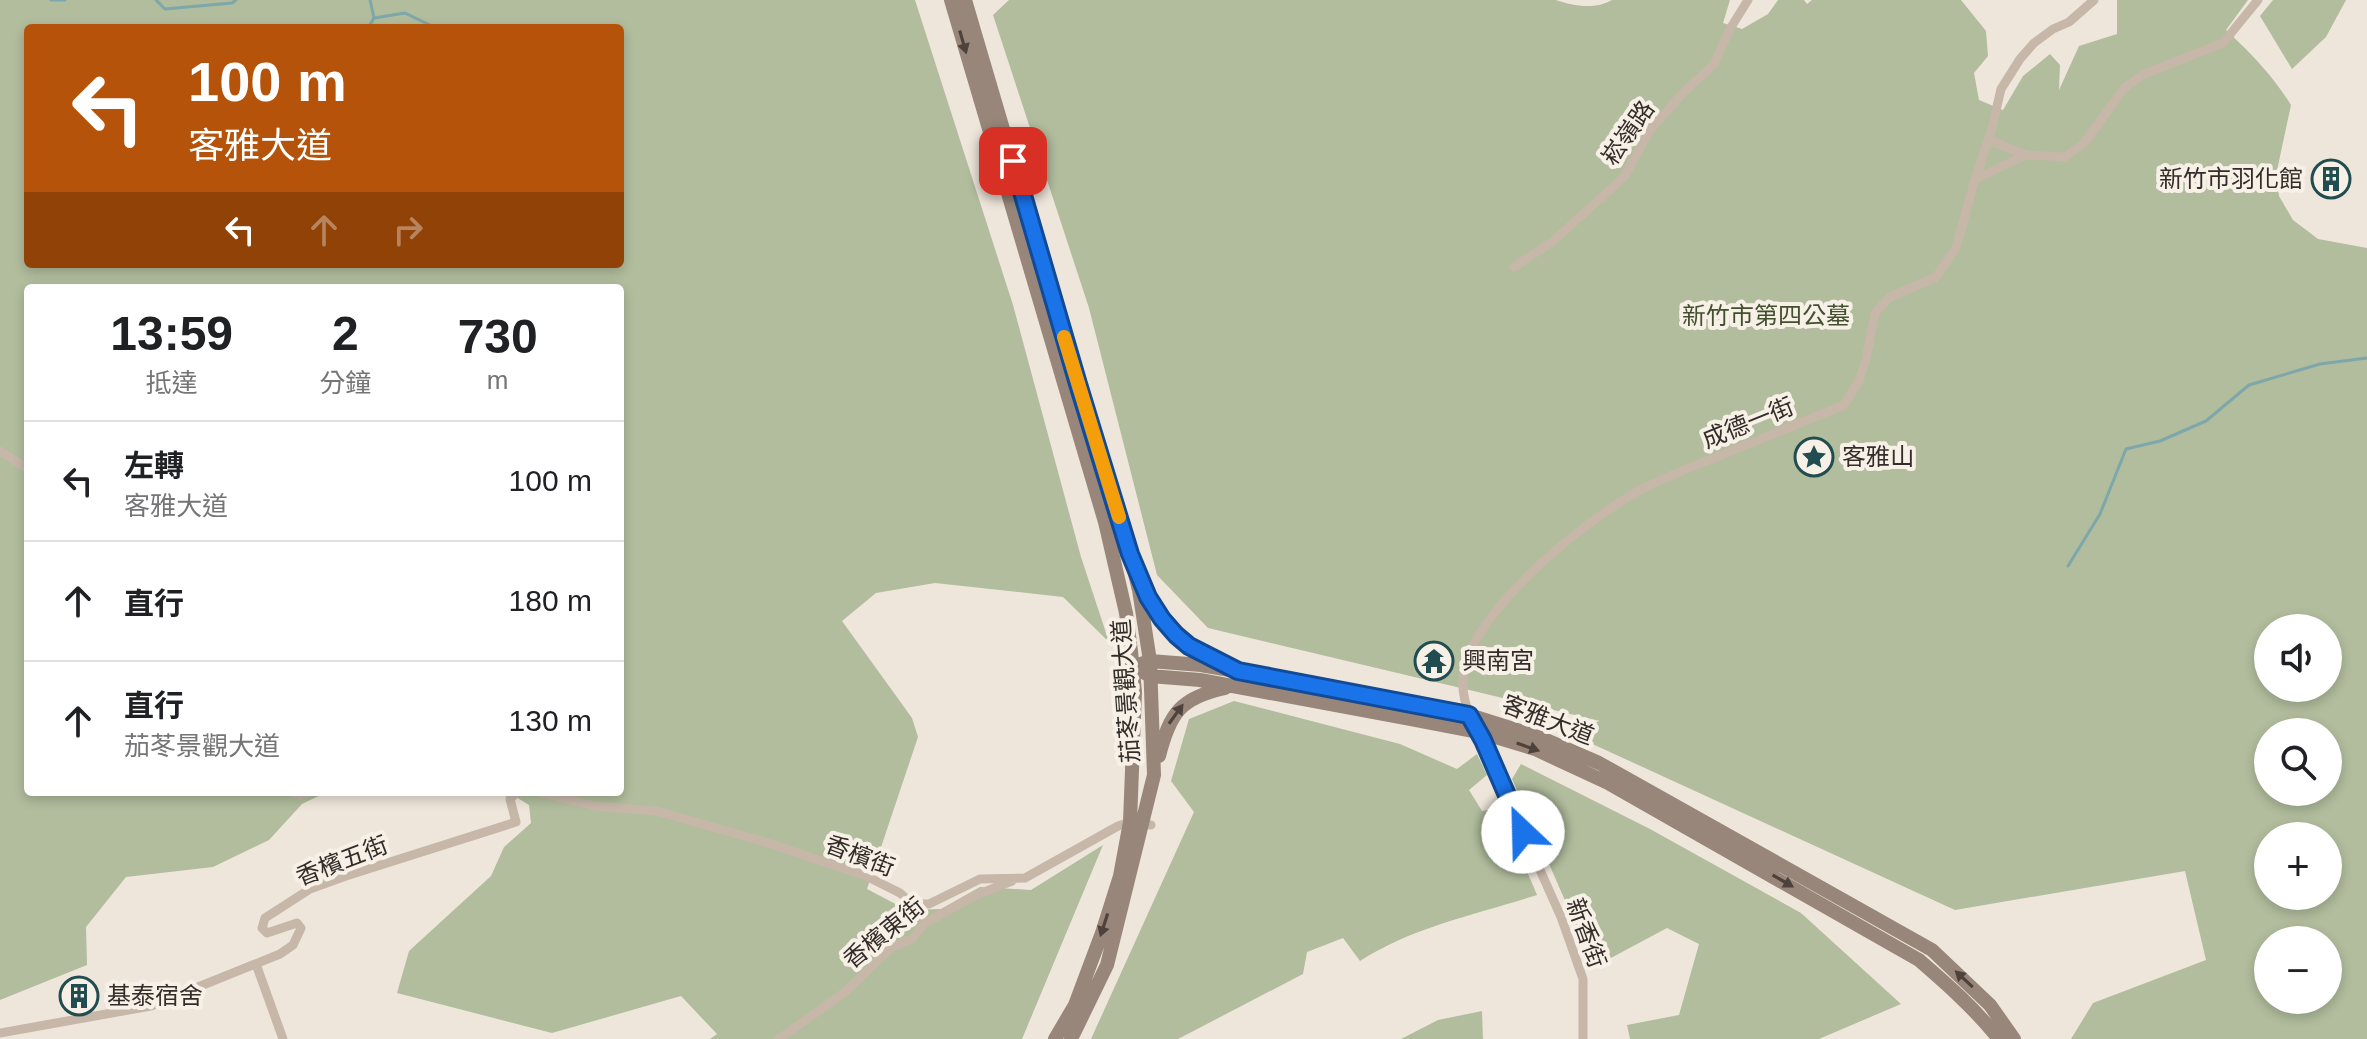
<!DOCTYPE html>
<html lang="zh-TW">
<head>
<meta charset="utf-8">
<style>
  :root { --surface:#fff; --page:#f2f2f2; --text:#202124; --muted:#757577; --line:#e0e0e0 }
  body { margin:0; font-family:Helvetica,"Noto Sans TC",sans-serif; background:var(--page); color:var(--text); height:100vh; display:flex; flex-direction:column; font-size:30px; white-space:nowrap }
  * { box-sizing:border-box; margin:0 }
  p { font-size:26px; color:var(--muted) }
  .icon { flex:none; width:44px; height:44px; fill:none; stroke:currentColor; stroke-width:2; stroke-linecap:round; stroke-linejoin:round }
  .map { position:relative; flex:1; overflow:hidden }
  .drawer { position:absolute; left:24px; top:284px; width:600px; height:512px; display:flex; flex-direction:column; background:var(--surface); border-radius:8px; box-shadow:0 4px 12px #0003 }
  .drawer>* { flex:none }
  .top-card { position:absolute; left:24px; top:24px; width:600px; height:244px; border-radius:8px; box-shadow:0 4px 12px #0003; background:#b45309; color:#fff; overflow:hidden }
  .fabs { position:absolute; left:2254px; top:614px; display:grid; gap:16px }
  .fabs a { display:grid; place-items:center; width:88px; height:88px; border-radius:50%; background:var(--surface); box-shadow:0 4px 12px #0003; font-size:40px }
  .pin { position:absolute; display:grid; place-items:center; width:68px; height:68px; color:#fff; margin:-34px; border-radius:16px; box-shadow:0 4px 12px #0006 }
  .me { position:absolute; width:88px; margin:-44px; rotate:336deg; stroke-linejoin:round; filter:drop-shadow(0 0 6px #0008) }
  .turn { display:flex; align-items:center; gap:28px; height:168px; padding:0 32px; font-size:36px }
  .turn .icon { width:104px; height:104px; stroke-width:2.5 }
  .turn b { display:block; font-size:56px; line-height:68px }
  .lanes { display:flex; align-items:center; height:76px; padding:0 32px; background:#0003; justify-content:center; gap:40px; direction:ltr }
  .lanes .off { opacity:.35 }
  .eta { display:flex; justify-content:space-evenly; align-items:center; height:136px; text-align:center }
  .eta b { font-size:48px; font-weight:600; line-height:56px }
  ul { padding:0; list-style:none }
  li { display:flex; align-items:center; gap:24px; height:120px; padding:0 32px; border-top:2px solid var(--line) }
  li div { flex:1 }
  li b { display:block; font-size:30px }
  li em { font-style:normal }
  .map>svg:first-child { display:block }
  .green { fill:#b1bd9d; fill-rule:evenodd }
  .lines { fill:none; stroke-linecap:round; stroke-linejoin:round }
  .stream { stroke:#7da7aa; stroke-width:3 }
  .street { stroke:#c6b7a9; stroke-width:9 }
  .secondary { stroke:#99867a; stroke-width:14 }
  .oneway { fill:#4d423c }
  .route-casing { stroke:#114b97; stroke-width:20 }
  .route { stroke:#1a73e8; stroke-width:14 }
  .slow { stroke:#f59e0b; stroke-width:14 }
  .labels { text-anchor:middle; stroke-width:8; stroke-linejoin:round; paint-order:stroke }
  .street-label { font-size:24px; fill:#342c28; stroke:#f7f0e7 }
  .poi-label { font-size:24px; fill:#342c28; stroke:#f7f0e7; text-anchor:start }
  .park-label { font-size:24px; fill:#43502e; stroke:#f7f0e7 }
</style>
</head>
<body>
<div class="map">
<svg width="2367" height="1039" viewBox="0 0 2367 1039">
  <rect width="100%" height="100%" fill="#efe6db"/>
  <!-- green -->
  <path class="green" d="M 0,0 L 915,0 L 1013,305 L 1081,557 L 1109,642 L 1063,597 L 935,583 L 876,593 L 842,621 L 912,718 L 918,737 L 867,889 L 907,910 L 941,909 L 980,887 L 1031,890 L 1103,845 L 1022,1039 L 710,1039 L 717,1034 L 681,996 L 552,1033 L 397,993 L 409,951 L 491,876 L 504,847 L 531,823 L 529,805 L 508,792 L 620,792 L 620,288 L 28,288 L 28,792 L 327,792 L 302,804 L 269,840 L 213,867 L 126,877 L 86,927 L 87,965 L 0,1000 ZM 28,28 L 620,28 L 620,264 L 28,264 Z
    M 1009,0 L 1556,0 C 1573,6 1595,10 1612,0 L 1730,0 L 1723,23 L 1742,29 L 1768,14 L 1778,0 L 1804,0 L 1807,4 L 1812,0 L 1961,0 L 1986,31 L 1988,56 L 1974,73 L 1979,100 L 2003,110 L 2023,76 L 2050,54 L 2060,65 L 2059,90 L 2079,46 L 2117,34 L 2117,0 L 2248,0 L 2226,30 C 2251,53 2273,76 2291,105 L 2276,175 L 2279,196 L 2293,220 L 2318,239 L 2367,248 L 2367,1039 L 2071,1039 L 2093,1003 L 2206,960 L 2185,871 L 1955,910 L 1564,731 L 1600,721 L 1208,628 L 1157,575 L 1089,308 L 993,15 ZM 2268,628 L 2328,628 L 2328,688 L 2268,688 ZM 2268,732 L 2328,732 L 2328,792 L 2268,792 ZM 2268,836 L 2328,836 L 2328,896 L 2268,896 ZM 2268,940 L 2328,940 L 2328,1000 L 2268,1000 Z
    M 2273,0 L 2346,0 L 2326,37 L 2292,69 L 2260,16 Z
    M 1234,701 L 1400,744 L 1457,769 L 1477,754 L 1487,775 L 1469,790 L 1482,811 L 1500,808 L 1537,895 C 1478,914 1412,927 1360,961 L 1343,938 L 1307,952 L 1303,974 L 1178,1039 L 1091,1039 L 1194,812 L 1171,781 L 1189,719 Z
    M 1521,764 L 1650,829 L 1801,913 L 1901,1004 L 1819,1039 L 1630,1039 L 1627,1025 L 1679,1015 L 1699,944 L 1667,928 L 1594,967 L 1512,779 Z
    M 1482,1011 L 1483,1039 L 1401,1039 L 1438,1020 Z"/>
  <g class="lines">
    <!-- stream -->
    <path class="stream" d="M 51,0 L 65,0
      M 156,0 L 165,9 L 232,3 L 236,0
      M 374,18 L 405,13 L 436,28
      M 368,28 L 374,18 L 370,0
      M 2068,566 L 2100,514 L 2126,449 L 2160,441 L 2206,421 L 2249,385 L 2320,364 L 2367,358"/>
    <!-- street -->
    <path class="street" d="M 1989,140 L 2026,155
      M 1975,179 L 1991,132 L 2001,89 L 2020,59 L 2034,43 L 2053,29 L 2069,22 L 2094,0
      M 1514,267 L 1552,242 L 1624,177 L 1650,130 L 1682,94 L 1714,64 L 1730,29 L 1748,0
      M 0,451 L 28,469
      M 1471,718 C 1464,702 1460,683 1465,665 C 1484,602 1588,517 1646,487 C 1669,475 1695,466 1719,456 C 1761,439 1803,422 1844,405 L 1859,381 L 1866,359 L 1875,313 L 1890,297 L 1936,277 L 1956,248 L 1975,179 L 2026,155 L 2065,157 L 2085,142 L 2124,88 L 2144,74 L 2223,43 L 2258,0
      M 1478,731 L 1561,917 L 1583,979 L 1583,1039
      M 292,792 L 300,795 L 308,792
      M 539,792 L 594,806 L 657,811 L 762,841 L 866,876 L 900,893 L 910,902 L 918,904 L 929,904 L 980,879 L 1025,878 L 1118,826 L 1130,822 L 1151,825
      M 256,964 L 283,1039
      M 0,1033 L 151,1006 L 280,954 L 293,945 L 301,928 L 297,923 L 267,933 L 262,928 L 265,918 L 310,889 L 346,876 L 516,822 L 510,799 L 517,792
      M 779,1039 L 845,992 L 892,947 L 912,939 L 925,923 L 974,896 L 1012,881"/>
    <!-- secondary -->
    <path class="secondary" d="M 951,0 L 1105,522 L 1126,613 L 1131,651 L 1135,692 L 1130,822 L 1120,876 L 1102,933 L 1075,1005 L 1055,1039
      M 965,0 L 1078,384 L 1130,554 L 1139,590 L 1150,661 L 1154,775 L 1107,965 L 1071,1039
      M 1144,585 C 1162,628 1186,645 1227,666
      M 1141,664 L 1150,661 L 1201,665 L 1322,686 L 1469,715 L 1539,737 L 1599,763 L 1932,950 L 1990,1005 L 2014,1039
      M 1143,672 L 1150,676 L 1200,680 L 1411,719 L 1479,732 L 1535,749 L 1608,783 L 1919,960 C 1948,985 1975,1009 1999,1039
      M 1159,756 C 1170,713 1180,698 1225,688"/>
  </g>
  <!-- one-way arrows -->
  <defs><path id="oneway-solid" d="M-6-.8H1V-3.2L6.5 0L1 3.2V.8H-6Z" transform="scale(2)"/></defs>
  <g class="oneway">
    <use href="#oneway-solid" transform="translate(963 42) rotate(74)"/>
    <use href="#oneway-solid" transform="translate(1176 714) rotate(-54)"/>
    <use href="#oneway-solid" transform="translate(1528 747) rotate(19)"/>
    <use href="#oneway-solid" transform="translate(1783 881) rotate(30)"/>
    <use href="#oneway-solid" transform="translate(1104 925) rotate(108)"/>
    <use href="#oneway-solid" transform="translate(1964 979) rotate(-137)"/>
  </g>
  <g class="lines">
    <defs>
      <path id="route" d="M 1013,161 L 1078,384 L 1130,554 L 1148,597 L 1162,619 L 1176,635 L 1189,646 L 1238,671 L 1469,715 L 1483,740 L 1523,832"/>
    </defs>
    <!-- route casing -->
    <use href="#route" class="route-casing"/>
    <!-- route -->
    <use href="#route" class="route"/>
    <!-- slow -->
    <path class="slow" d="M 1064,337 L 1119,517"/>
  </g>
  <!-- icons -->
  <defs>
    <symbol id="building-ring" viewBox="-11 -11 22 22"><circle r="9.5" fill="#f7f0e7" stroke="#214d51" stroke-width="1.5"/><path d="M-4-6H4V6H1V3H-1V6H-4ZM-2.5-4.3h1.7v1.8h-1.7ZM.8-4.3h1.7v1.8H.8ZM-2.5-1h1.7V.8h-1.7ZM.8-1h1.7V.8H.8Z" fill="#214d51"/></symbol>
    <symbol id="sight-ring" viewBox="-11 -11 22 22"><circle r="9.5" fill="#f7f0e7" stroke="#214d51" stroke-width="1.5"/><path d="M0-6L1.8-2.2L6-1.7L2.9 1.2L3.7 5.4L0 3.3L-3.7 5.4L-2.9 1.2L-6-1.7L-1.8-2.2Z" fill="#214d51"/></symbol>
    <symbol id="temple-ring" viewBox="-11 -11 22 22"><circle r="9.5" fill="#f7f0e7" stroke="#214d51" stroke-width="1.5"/><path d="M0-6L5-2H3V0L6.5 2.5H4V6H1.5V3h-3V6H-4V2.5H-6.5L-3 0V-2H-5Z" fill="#214d51"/></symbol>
  </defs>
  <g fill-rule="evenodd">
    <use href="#building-ring" x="2309" y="157" width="44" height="44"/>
    <use href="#sight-ring" x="1792" y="435" width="44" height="44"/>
    <use href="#temple-ring" x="1412" y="639" width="44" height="44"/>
    <use href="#building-ring" x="57" y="974" width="44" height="44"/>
  </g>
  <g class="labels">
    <!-- street labels -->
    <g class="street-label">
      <text transform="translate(1628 133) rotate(-55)" y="8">崧嶺路</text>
      <text transform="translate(1748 423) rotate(-22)" y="8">成德一街</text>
      <text transform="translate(1126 691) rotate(-94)" y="8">茄苳景觀大道</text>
      <text transform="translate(1548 720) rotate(21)" y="8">客雅大道</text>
      <text transform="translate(860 856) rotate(21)" y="8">香檳街</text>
      <text transform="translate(342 861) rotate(-21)" y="8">香檳五街</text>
      <text transform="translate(884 933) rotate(-39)" y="8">香檳東街</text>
      <text transform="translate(1586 933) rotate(70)" y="8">新香街</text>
    </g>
    <!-- poi labels -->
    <g class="poi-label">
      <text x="2303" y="187" text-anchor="end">新竹市羽化館</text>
      <text x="1842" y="465">客雅山</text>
      <text x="1462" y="669">興南宮</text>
      <text x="107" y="1004">基泰宿舍</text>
    </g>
    <!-- park labels -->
    <g class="park-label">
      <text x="1766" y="324">新竹市第四公墓</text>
    </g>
  </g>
</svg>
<div class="fabs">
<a><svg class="icon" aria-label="sound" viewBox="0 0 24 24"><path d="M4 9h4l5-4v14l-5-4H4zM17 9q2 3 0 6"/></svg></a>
<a><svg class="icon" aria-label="search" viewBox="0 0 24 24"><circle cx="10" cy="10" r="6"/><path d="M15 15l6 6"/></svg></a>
<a>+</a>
<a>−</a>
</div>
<div class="pin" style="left:1013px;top:161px;background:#d93025"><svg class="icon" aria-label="arrive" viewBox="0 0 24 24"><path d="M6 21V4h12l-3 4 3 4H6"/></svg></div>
<svg class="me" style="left:1523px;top:832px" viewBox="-20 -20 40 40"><circle r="19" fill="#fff"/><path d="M0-13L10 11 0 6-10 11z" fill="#1a73e8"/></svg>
<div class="top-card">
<div class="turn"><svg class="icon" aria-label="left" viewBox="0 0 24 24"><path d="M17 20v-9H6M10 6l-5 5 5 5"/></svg><div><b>100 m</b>客雅大道</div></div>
<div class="lanes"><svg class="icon" aria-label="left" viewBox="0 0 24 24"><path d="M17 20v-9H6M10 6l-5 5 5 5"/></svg><svg class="icon off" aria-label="ahead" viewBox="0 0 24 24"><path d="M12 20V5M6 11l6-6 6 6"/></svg><svg class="icon off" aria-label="right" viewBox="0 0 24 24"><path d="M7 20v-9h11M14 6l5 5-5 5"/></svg></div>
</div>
<section class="drawer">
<div class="eta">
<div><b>13:59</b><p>抵達</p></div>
<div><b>2</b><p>分鐘</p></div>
<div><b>730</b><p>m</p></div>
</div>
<ul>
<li><svg class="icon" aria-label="left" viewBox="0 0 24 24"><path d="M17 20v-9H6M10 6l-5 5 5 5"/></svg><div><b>左轉</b><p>客雅大道</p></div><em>100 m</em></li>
<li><svg class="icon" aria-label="ahead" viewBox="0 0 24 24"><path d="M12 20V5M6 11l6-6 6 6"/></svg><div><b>直行</b></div><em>180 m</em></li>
<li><svg class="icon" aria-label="ahead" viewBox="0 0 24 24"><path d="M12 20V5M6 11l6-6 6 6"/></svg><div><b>直行</b><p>茄苳景觀大道</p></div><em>130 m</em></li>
</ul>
</section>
</div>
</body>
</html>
